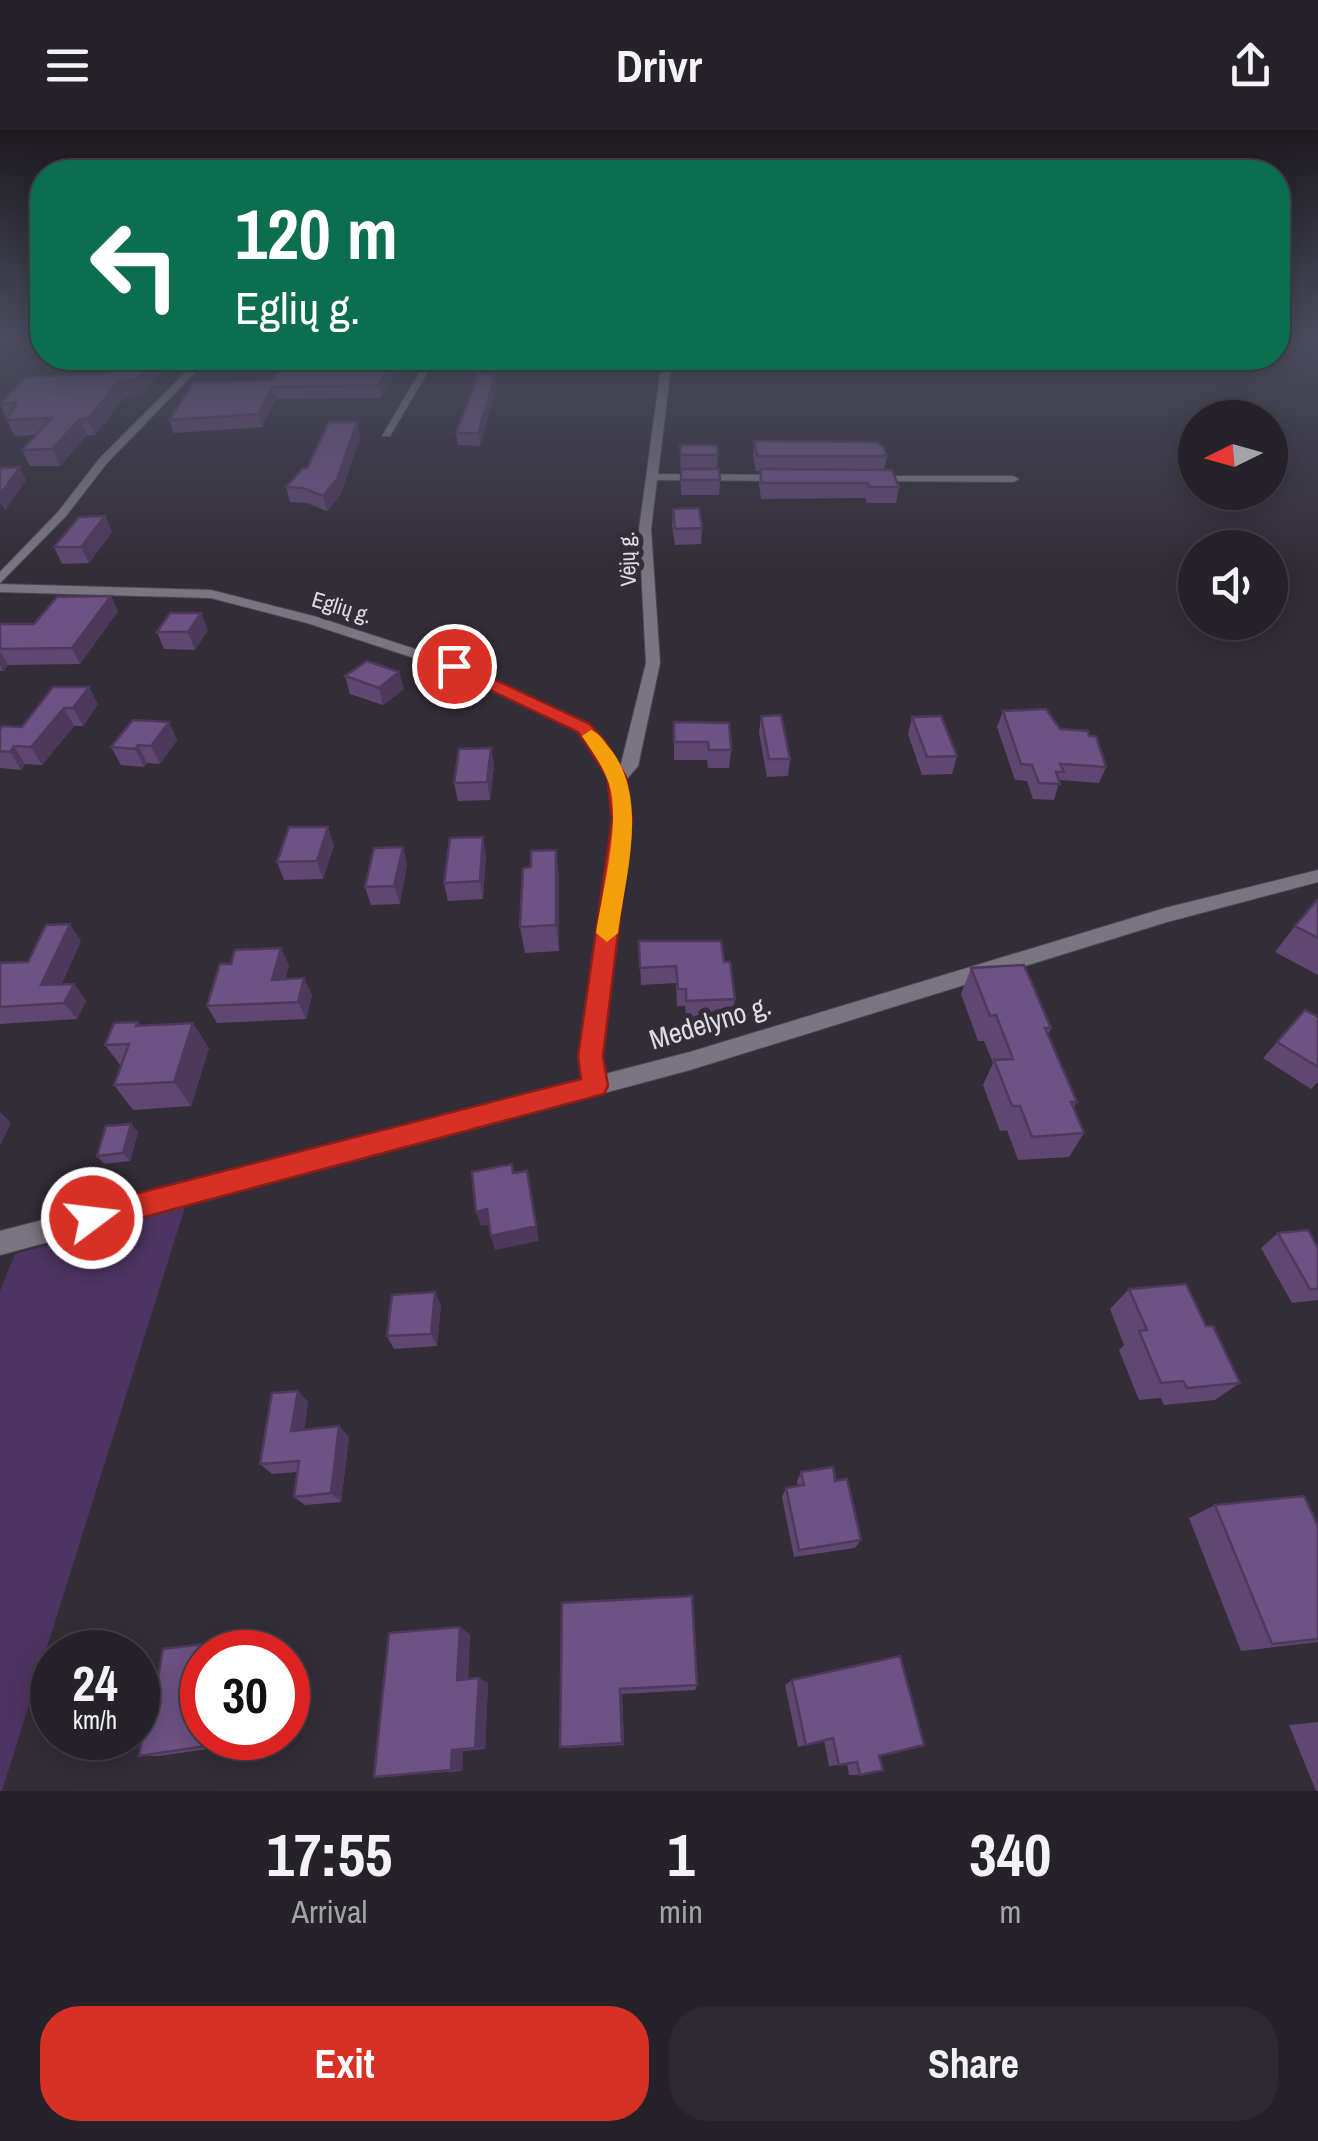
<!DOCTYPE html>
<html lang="en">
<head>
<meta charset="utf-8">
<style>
  :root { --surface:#262229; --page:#2e2a31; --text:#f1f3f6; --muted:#a4a4a8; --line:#423f46; --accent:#d93025 }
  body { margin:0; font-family:"Archivo Narrow",sans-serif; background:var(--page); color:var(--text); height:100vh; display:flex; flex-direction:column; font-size:38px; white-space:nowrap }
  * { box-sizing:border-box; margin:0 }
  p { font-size:32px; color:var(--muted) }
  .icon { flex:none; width:55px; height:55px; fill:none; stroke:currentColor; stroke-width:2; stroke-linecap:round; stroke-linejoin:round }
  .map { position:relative; height:1661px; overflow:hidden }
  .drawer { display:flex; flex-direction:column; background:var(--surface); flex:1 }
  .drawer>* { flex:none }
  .top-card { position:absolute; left:30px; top:30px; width:1260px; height:210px; border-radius:40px; box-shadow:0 5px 25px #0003,0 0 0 2px var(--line); background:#0b6e4f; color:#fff; overflow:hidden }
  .needle { width:65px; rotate:265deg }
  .controls { position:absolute; left:1178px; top:270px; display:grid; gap:20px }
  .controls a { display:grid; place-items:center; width:110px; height:110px; border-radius:50%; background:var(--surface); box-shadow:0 5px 25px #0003,0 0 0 2px var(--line); font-size:50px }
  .speed { position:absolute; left:30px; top:1500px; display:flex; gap:20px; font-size:50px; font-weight:700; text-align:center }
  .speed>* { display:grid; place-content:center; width:130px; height:130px; border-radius:50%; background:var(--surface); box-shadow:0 5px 25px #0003,0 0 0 2px var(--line); line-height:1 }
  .speed small { font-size:25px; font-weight:400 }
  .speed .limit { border:15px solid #d22; background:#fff; color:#111 }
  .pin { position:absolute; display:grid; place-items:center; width:85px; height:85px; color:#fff; margin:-42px; border:5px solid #fff; border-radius:50%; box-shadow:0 2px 10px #0007 }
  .me { position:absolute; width:110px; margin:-55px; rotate:75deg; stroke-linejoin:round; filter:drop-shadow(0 0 8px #0008) }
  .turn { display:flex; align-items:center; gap:35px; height:210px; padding:0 40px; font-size:45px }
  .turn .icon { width:130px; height:130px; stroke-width:2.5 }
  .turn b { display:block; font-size:70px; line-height:85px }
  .eta { display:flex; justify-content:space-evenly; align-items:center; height:170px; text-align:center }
  .eta b { font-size:60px; font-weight:800; line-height:70px }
  .cta { display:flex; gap:20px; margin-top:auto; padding:20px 40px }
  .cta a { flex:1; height:115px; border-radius:40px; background:var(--accent); color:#fff; font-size:40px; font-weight:800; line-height:115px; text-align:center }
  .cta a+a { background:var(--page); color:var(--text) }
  header { display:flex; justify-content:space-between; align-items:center; height:130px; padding:0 40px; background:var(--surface); font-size:45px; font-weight:800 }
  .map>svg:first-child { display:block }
  .green { fill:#4d3461 }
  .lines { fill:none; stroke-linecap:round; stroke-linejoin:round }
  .minor-casing { stroke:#4d4951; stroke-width:2 }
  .minor { fill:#7b7581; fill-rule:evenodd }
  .wall { fill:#5f4772 }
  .shaded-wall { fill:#4d395c }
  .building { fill:#6e5284; stroke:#4d395c; stroke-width:2.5 }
  .route { fill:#d93025; stroke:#8d1f18; stroke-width:2.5 }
  .slow { fill:#f59e0b }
  .labels { text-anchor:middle; stroke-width:10; stroke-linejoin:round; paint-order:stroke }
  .far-street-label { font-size:22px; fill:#e0dce3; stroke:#332d37 }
  .street-label { font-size:28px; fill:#e0dce3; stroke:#332d37 }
</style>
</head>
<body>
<header><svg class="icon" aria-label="menu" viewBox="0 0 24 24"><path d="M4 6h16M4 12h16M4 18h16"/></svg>Drivr<svg class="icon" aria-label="share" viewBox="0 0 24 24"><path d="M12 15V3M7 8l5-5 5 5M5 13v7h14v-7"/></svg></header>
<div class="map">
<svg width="1318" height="1661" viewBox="0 0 1318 1661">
  <rect width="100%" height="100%" fill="#332d37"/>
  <!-- green -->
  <path class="green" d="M 185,1077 L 2,1661 L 0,1661 L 0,1161 L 15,1124 Z"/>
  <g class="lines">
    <defs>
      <path id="minor" d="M 200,228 L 209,228 L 107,333 L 66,386 L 0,453 L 0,442 L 58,382 L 99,329 Z
        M 428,228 L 436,228 L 390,306 L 382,306 Z
        M 634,228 L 672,232 L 706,228 L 675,237 L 670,245 L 658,344 L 786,345 L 792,348 L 786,351 L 657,350 L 651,399 L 660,533 L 638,636 L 626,650 L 631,691 L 602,925 L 605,944 L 690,922 L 1165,778 L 1318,740 L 1318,752 L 1167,792 L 690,940 L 0,1125 L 0,1101 L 583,950 L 580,925 L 613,691 L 609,647 L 591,615 L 578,601 L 448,539 L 307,493 L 211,468 L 0,462 L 0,454 L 211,460 L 317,487 L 458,533 L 590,595 L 604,610 L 620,638 L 646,533 L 639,399 L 660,245 L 666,237 Z
        M 866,346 L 1013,346 L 1019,349 L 1013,352 L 870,351 L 864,348 Z"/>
    </defs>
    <!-- minor casing -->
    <use href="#minor" class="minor-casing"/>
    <!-- minor -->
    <use href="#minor" class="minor"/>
  </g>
  <!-- wall -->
  <path class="wall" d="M 124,228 L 170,228 L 143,265 L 124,268 L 95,305 L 87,305 L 60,336 L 30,336 L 22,320 L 36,305 L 14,306 L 0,274 L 111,243 Z
    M 403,228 L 381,268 L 276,269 L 262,297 L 174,303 L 169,290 L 271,251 Z
    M 495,247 L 496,259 L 480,316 L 458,315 L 456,303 Z
    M 360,306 L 341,364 L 327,381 L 307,373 L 290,372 L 286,357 L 307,338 Z
    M 754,311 L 887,326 L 884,340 L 899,357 L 896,373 L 867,373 L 865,368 L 761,369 L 759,354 L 760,341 L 756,341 L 753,326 Z
    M 680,315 L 718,325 L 717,339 L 720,350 L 719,365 L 681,365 Z
    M 673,379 L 702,398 L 701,414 L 675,415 L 672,395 Z
    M 105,386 L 112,402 L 89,433 L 62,434 L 54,417 Z
    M 111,466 L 118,481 L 80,534 L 8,535 L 3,541 L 0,541 L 0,494 L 34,494 Z
    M 208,500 L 195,520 L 164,519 L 157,502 Z
    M 345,546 L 404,559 L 383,575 L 350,564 Z
    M 53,557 L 98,574 L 83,596 L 74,596 L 42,635 L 25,634 L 21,640 L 0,638 L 0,599 L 22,597 Z
    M 1003,581 L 1060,599 L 1089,606 L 1106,637 L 1099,653 L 1060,650 L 1054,670 L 1033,669 L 1027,651 L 1015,650 L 997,597 Z
    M 761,586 L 790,629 L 788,646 L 767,647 L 759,603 Z
    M 912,587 L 957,626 L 952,644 L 922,645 L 908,604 Z
    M 169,592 L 177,610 L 160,634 L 147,633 L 144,637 L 121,635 L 111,617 Z
    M 674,592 L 731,620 L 729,638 L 708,638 L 707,630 L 674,630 Z
    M 491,618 L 494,635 L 490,670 L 458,671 L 454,653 Z
    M 334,715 L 323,749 L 284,750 L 277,732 Z
    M 486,724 L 483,769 L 448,771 L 444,753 Z
    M 407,734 L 400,774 L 371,775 L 365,757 Z
    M 559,747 L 559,821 L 525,823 L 520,797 Z
    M 1318,770 L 1318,845 L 1275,822 L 1295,796 Z
    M 81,811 L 61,855 L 74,854 L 86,871 L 77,889 L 0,894 L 0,833 L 28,832 Z
    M 639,811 L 724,832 L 735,869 L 733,886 L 686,887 L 685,876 L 677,876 L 676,853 L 641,855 Z
    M 289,835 L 285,849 L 312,865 L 306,889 L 217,893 L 207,876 Z
    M 971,838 L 1051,898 L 1048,904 L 1077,972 L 1073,978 L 1084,1003 L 1069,1027 L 1018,1030 L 1007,1000 L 1000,1001 L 983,955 L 993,933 L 984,911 L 978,911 L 961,864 Z
    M 1305,880 L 1318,887 L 1318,952 L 1311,959 L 1263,928 Z
    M 138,892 L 141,896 L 209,918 L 191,976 L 133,980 L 114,955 L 121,936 L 105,915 Z
    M 138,1002 L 130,1031 L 104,1034 L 97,1026 Z
    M 1278,1103 L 1318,1118 L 1318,1170 L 1292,1173 L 1261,1118 Z
    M 1129,1159 L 1206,1196 L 1240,1253 L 1215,1270 L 1164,1275 L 1161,1268 L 1139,1270 L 1119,1220 L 1124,1215 L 1110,1179 Z
    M 441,1175 L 437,1216 L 394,1219 L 387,1206 Z
    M 298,1261 L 308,1272 L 304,1300 L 339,1296 L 349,1307 L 341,1372 L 305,1375 L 294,1367 L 297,1342 L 272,1344 L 260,1334 Z
    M 801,1342 L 835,1351 L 861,1410 L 855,1418 L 794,1427 L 782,1367 L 786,1358 L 798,1356 L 797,1351 Z
    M 1215,1375 L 1318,1396 L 1318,1512 L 1241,1521 L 1189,1388 Z
    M 562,1473 L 697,1555 L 695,1560 L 622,1564 L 624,1615 L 565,1618 L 560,1617 Z
    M 460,1497 L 470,1505 L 468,1549 L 488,1553 L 485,1619 L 463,1621 L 462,1641 L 374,1647 Z
    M 229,1511 L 244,1516 L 230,1616 L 158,1626 L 139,1626 L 142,1612 L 114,1612 L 156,1559 Z
    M 792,1550 L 879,1626 L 860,1645 L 849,1645 L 847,1634 L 829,1636 L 824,1610 L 798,1617 L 785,1555 Z
    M 1318,1592 L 1318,1661 L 1316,1661 L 1289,1595 Z"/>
  <!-- shaded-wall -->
  <path class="shaded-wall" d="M 154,228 L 170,228 L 143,265 L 124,268 L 95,305 L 88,289 L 118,252 Z
    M 394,228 L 403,228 L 381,268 L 378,255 Z
    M 495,247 L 496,259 L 480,316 L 478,303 Z
    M 272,257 L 276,269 L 262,297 L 259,284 Z
    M 80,289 L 87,305 L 60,336 L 52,319 Z
    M 357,292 L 360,306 L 341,364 L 327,381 L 323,366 Z
    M 20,337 L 26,350 L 5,381 L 0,372 L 0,365 Z
    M 105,386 L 112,402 L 89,433 L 81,417 Z
    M 111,466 L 118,481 L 80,534 L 72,518 Z
    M 201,483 L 208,500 L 195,520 L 188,502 Z
    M 0,521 L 8,535 L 3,541 L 0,535 Z
    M 399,542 L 404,559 L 383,575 L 379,558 Z
    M 89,557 L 98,574 L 83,596 L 73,578 Z
    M 64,578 L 74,596 L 42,635 L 31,617 Z
    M 169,592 L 177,610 L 160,634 L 151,616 Z
    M 138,615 L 147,633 L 144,637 L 135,619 Z
    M 14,616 L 25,634 L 21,640 L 10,622 Z
    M 491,618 L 494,635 L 490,670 L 487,652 Z
    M 328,697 L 334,715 L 323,749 L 317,731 Z
    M 483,707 L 486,724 L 483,769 L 480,751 Z
    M 403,717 L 407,734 L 400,774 L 394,756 Z
    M 556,720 L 559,747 L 559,821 L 556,795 Z
    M 70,794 L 81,811 L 53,871 L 41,855 Z
    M 281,818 L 289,835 L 281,867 L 272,850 Z
    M 304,848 L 312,865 L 306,889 L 298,872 Z
    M 74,854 L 86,871 L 77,889 L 64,873 Z
    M 193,893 L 209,918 L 191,976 L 174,952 Z
    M 0,982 L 11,993 L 0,1016 Z
    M 131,994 L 138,1002 L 130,1031 L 123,1023 Z
    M 527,1041 L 539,1111 L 495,1120 L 491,1106 Z
    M 487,1079 L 492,1094 L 481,1096 L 476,1082 Z
    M 435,1162 L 441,1175 L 437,1216 L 431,1204 Z
    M 298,1261 L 308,1272 L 303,1311 L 291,1301 Z
    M 339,1296 L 349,1307 L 341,1372 L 331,1363 Z
    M 460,1497 L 470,1505 L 467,1555 L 457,1550 Z
    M 229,1511 L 244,1516 L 243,1522 L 227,1522 Z
    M 479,1548 L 488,1553 L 485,1619 L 475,1618 Z
    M 620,1559 L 622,1564 L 624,1615 L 622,1613 Z
    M 215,1608 L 231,1608 L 230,1616 L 213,1615 Z
    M 452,1620 L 463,1621 L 462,1641 L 451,1640 Z"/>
  <!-- building -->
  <path class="building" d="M 124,228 L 154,228 L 137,249 L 118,252 L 88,289 L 80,289 L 52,319 L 22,320 L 52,288 L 6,290 L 16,273 L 0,274 L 26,247 L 111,243 Z
    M 286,228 L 394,228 L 378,255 L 272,257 L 259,284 L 169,290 L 194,252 L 271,251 Z
    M 479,242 L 495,247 L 478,303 L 456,303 Z
    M 329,292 L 357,292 L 337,349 L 323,366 L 303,358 L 286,357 L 303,338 L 307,338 Z
    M 754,311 L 876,312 L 883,316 L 887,326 L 757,326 Z
    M 680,315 L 717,315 L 718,325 L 681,325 Z
    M 20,337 L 0,365 L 0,338 Z
    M 681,339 L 719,339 L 720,350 L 681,350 Z
    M 760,339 L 892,340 L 899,357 L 869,357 L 868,353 L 762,353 Z
    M 699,378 L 702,398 L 675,399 L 673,379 Z
    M 105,386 L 81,417 L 54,417 L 79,387 Z
    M 111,466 L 72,518 L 0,519 L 0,494 L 34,494 L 57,467 Z
    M 170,483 L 201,483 L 188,502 L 157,502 Z
    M 367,531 L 399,542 L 379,558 L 345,546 Z
    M 53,557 L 89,557 L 73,578 L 64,578 L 31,617 L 14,616 L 10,622 L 0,621 L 0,599 L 3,596 L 22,597 Z
    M 1046,579 L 1060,599 L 1088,601 L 1089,606 L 1096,606 L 1106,637 L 1060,634 L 1064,642 L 1056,642 L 1060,654 L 1039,653 L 1032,635 L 1021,634 L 1003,581 Z
    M 781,585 L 790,629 L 769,629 L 761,586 Z
    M 941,586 L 957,626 L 927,627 L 912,587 Z
    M 133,590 L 169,592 L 151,616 L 138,615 L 135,619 L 111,617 Z
    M 674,592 L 729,593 L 731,620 L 709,620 L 708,612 L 674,612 Z
    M 491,618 L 487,652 L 454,653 L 459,619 Z
    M 289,697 L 328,697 L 317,731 L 277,732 Z
    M 483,707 L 480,751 L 444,753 L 450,708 Z
    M 403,717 L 394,756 L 365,757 L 374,718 Z
    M 556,720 L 556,795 L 520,797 L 523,738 L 531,737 L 531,721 Z
    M 1317,770 L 1318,770 L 1318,808 L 1295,796 Z
    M 70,794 L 41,855 L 74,854 L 64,873 L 0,877 L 0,833 L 28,832 L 46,795 Z
    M 639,811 L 721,811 L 724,832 L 730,832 L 735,869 L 686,871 L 686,859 L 678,859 L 676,836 L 640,838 Z
    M 281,818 L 272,850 L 304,848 L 298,872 L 207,876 L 220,834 L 231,834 L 235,820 Z
    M 1024,835 L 1051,898 L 1045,898 L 1077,972 L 1071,972 L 1084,1003 L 1032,1007 L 1020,976 L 1012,976 L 994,930 L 1013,929 L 996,885 L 990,886 L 971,838 Z
    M 1305,880 L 1318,887 L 1318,937 L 1277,912 Z
    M 138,892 L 136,896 L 193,893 L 174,952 L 114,955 L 129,914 L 105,915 L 114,893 Z
    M 131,994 L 123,1023 L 97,1026 L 106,996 Z
    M 512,1034 L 513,1043 L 527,1041 L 536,1096 L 491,1106 L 487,1079 L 476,1082 L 472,1042 Z
    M 1308,1100 L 1318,1118 L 1318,1159 L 1310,1159 L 1278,1103 Z
    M 1186,1154 L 1206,1196 L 1213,1196 L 1240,1253 L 1187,1258 L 1183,1251 L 1161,1253 L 1139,1201 L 1147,1200 L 1129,1159 Z
    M 435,1162 L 431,1204 L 387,1206 L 392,1165 Z
    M 298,1261 L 291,1301 L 339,1296 L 331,1363 L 294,1367 L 299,1331 L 260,1334 L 272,1263 Z
    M 833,1337 L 835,1351 L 847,1349 L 861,1410 L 799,1420 L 786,1358 L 804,1355 L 801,1342 Z
    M 1304,1366 L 1318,1396 L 1318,1509 L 1272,1514 L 1215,1375 Z
    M 692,1466 L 697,1555 L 620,1559 L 622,1613 L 560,1617 L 562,1473 Z
    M 460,1497 L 457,1550 L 479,1548 L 475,1618 L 452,1620 L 451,1640 L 374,1647 L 389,1503 Z
    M 229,1511 L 227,1522 L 202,1522 L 202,1608 L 215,1608 L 213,1615 L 139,1626 L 142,1608 L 114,1612 L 115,1608 L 138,1608 L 138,1561 L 156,1559 L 163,1519 Z
    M 900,1526 L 924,1615 L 879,1626 L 883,1640 L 860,1645 L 857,1632 L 839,1635 L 833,1608 L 806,1615 L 792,1550 Z"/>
  <!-- sky -->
  <linearGradient id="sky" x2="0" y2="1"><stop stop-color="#1c191e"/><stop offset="0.47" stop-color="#4a4c5e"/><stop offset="1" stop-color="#4a4c5e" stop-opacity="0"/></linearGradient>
  <rect width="1318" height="439" fill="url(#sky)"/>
  <!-- route -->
  <path class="route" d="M 448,533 L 459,533 L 590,594 L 607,614 L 626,647 L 632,690 L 603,926 L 608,956 L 604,964 L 92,1101 L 82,1098 L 78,1088 L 82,1079 L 92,1075 L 581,949 L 578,926 L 612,690 L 607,647 L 578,602 L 448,540 Z"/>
  <!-- slow -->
  <path class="slow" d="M 591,600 C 601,604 605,613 612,621 C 649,671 625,747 618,803 L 607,812 L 596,803 C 602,764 619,700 611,661 C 606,640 594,624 582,606 Z"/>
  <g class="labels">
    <!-- far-street labels -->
    <g class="far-street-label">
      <text transform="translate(627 429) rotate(-92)" y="8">Vėjų g.</text>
      <text transform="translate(342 477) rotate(17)" y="8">Eglių g.</text>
    </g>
    <!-- street labels -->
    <g class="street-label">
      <text transform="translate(710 892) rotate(-17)" y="10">Medelyno g.</text>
    </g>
  </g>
</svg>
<div class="controls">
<a><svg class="needle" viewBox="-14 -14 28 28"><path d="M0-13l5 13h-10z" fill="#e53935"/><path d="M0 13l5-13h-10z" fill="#a4a4a8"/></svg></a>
<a><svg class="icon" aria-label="sound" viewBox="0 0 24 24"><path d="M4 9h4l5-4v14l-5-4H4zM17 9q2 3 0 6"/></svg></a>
</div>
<div class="speed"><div>24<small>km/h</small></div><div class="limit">30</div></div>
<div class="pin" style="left:454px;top:536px;background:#d93025"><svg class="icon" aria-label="arrive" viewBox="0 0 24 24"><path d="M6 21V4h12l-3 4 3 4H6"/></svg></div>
<svg class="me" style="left:92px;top:1088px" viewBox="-20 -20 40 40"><circle r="17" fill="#d93025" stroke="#fff" stroke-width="3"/><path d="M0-11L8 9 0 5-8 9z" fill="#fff"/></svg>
<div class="top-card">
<div class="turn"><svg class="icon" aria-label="left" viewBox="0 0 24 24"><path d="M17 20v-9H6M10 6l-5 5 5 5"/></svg><div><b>120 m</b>Eglių g.</div></div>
</div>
</div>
<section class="drawer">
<div class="eta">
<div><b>17:55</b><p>Arrival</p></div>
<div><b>1</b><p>min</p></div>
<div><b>340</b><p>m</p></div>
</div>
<div class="cta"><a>Exit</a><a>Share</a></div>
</section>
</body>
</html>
